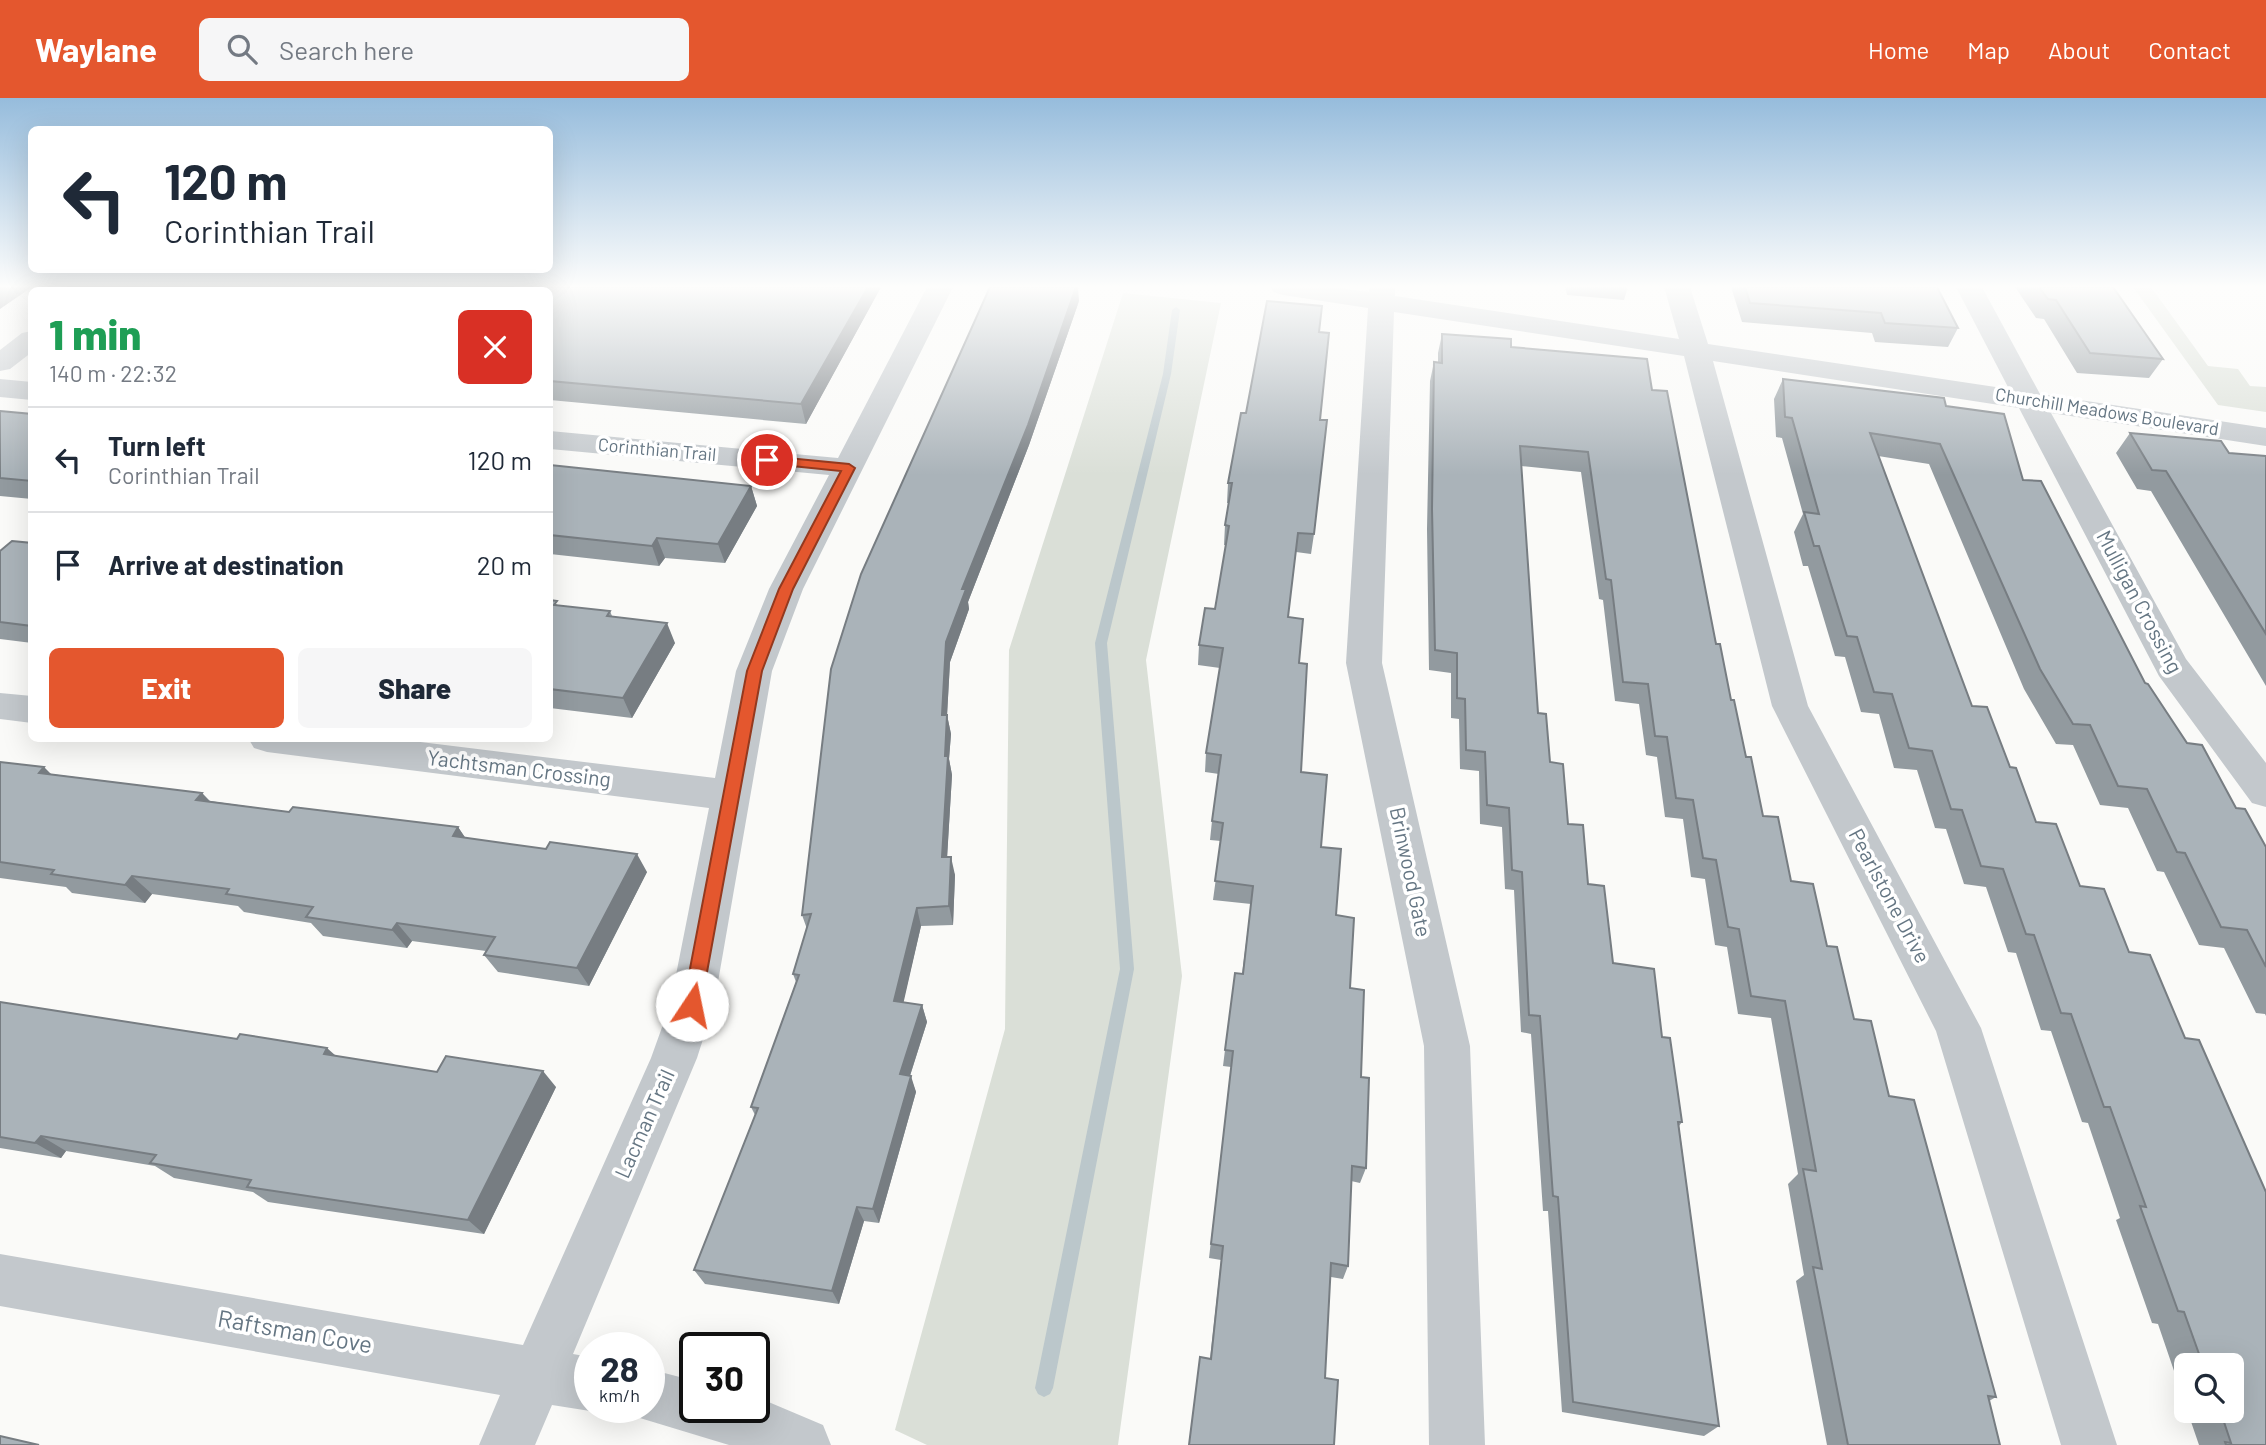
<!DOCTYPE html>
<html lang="en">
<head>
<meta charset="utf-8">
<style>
  :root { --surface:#fff; --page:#f6f6f7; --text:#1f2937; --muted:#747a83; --line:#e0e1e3; --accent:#e4572e }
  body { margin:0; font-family:Barlow,sans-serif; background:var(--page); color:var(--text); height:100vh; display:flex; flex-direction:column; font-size:26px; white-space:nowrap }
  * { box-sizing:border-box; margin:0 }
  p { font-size:23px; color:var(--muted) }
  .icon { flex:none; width:38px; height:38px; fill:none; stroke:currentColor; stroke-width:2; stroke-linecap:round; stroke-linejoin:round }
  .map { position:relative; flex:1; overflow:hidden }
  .side { position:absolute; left:28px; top:189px; width:525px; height:455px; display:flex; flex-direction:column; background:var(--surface); border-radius:10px; box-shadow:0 7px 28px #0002 }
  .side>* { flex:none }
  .top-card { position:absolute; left:28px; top:28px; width:525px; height:147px; border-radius:10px; box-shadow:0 7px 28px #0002; background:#fff; color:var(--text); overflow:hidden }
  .buttons { position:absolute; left:2174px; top:1255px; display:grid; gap:14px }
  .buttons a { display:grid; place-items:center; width:70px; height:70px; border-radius:10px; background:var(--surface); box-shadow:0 7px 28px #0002; font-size:35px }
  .speed { position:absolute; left:574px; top:1234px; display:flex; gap:14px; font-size:35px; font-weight:700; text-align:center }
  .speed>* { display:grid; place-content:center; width:91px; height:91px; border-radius:50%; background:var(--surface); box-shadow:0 7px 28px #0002; line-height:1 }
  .speed small { font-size:18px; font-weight:400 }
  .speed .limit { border:4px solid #111; border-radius:10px; background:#fff; color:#111 }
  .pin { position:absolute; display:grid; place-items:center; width:60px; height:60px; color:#fff; margin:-30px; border:4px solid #fff; border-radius:50%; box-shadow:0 2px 7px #0007 }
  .me { position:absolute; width:77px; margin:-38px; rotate:11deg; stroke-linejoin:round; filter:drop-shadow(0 0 5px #0008) }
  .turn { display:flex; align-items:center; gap:24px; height:147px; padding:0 21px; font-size:32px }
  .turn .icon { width:91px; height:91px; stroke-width:2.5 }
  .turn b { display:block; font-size:49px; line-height:60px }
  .round { display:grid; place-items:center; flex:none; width:74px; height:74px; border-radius:10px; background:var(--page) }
  .summary { display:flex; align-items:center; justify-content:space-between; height:119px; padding:0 21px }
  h1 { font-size:42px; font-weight:800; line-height:52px; color:#1e9e55 }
  .cta { display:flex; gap:14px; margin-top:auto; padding:14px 21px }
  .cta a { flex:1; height:80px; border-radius:10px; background:var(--accent); color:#fff; font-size:28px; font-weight:800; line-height:80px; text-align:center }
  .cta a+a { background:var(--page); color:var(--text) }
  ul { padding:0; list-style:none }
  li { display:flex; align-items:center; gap:21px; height:105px; padding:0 21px; border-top:2px solid var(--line) }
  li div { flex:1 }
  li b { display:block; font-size:26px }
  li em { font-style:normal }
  header { display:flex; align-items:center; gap:42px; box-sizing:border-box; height:98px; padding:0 35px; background:var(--accent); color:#fff }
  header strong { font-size:33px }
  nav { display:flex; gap:38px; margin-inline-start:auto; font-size:24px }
  .search { width:490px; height:63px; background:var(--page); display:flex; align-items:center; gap:18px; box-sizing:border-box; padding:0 24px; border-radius:10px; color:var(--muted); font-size:26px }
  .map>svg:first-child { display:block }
  .green { fill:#dadfd7 }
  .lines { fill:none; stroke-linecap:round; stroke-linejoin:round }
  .stream { fill:#bbc7cb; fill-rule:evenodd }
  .minor { fill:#c3c8cc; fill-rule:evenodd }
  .wall { fill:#929a9f }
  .shaded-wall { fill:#777d82 }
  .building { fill:#aab3b9; stroke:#777d82; stroke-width:2 }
  .route { fill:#e4572e; stroke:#94391e; stroke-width:2 }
  .labels { text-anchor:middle; stroke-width:7; stroke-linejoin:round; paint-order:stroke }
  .far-street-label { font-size:18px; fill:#657683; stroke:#fff }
  .street-label { font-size:21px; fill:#657683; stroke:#fff }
  .near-street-label { font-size:24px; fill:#657683; stroke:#fff }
</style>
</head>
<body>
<header>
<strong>Waylane</strong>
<div class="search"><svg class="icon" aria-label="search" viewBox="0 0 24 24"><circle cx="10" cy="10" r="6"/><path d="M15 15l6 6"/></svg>Search here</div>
<nav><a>Home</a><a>Map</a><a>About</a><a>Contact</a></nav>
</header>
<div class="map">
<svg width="2266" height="1347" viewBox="0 0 2266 1347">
  <rect width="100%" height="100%" fill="#fafaf8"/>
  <!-- green -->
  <path class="green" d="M 2133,189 L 2151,189 L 2208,268 L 2238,271 L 2250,288 L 2266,289 L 2266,314 L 2218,307 Z
    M 1123,195 L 1221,205 L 1146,562 L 1182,878 L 1118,1347 L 927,1347 L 895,1332 L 1005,931 L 1009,552 Z"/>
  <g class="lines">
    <!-- stream -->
    <path class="stream" d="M 1176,209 L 1180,212 L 1171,276 L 1107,545 L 1134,871 L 1053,1290 L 1050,1296 L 1044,1299 L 1038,1296 L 1035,1290 L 1120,871 L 1095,545 L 1163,276 L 1172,212 Z"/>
    <!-- minor -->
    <path class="minor" d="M 85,189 L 114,189 L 111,192 L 83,192 Z
      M 927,189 L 953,189 L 803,491 L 772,573 L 714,907 L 697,960 L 573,1256 L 590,1259 L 590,1309 L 600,1309 L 590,1313 L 552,1307 L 535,1347 L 479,1347 L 500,1297 L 0,1208 L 0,1156 L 523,1247 L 651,960 L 670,907 L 709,710 L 267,654 L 254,650 L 248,640 L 388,640 L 715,680 L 736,573 L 769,491 L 829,377 L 550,351 L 550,333 L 838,360 Z
      M 1270,189 L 1331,189 L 1369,194 L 1369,189 L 1395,189 L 1395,198 L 1679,241 L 1664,189 L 1690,189 L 1708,246 L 2009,291 L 1956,189 L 1982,189 L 2040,296 L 2266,330 L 2266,348 L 2051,315 L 2186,561 L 2266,665 L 2266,709 L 2252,705 L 2159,578 L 2019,310 L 1713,263 L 1808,608 L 1981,930 L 2117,1347 L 2061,1347 L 1936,933 L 1772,608 L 1684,258 L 1394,214 L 1382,565 L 1470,948 L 1485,1347 L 1429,1347 L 1424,948 L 1346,565 L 1368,210 L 1283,197 L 1274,194 Z
      M 32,233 L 32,254 L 10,271 L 0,273 L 0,252 L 22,235 Z
      M 0,281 L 32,284 L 32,302 L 0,299 Z
      M 0,595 L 32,598 L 32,625 L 0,621 Z
      M 649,1271 L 695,1283 L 695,1309 L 754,1309 L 754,1298 L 823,1327 L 831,1347 L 729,1347 L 630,1317 L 626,1309 L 649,1309 Z"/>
  </g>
  <!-- wall -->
  <path class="wall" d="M 881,189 L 806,326 L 550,302 L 550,192 Z
    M 1565,189 L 1628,189 L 1624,202 L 1567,197 Z
    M 1731,189 L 1937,189 L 1958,230 L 1948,249 L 1875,244 L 1872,235 L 1742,224 Z
    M 2015,189 L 2113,189 L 2163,261 L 2149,280 L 2077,275 L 2044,221 L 2036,220 Z
    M 1079,203 L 1029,347 L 968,504 L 969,511 L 950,564 L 947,617 L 951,636 L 949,661 L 952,677 L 947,759 L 955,777 L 953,827 L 921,828 L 903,904 L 922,907 L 927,924 L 910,978 L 916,994 L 879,1125 L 864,1123 L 839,1206 L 705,1186 L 694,1172 L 755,1017 L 751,1009 L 796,884 L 793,876 L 807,831 L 802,817 Z
    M 1319,234 L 1320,322 L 1314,436 L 1311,456 L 1296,454 L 1288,519 L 1299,565 L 1301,674 L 1321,749 L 1350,890 L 1361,979 L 1366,1070 L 1360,1085 L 1351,1083 L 1348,1168 L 1343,1181 L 1331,1179 L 1210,1261 L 1221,1162 L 1209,1160 L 1231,969 L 1223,968 L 1225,952 L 1242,876 L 1251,806 L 1213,802 L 1221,743 L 1210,742 L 1212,723 L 1219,676 L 1205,674 L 1206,655 L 1220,570 L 1198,567 L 1199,547 L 1215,511 L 1226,447 L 1224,447 L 1225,427 L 1229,405 L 1227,405 L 1228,385 L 1246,315 Z
    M 1442,236 L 1511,249 L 1652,292 L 1731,602 L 1763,718 L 1791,783 L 1827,848 L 1854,921 L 1889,998 L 1996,1299 L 1989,1303 L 2000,1347 L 1827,1347 L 1796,1183 L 1804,1177 L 1788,1086 L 1798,1076 L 1771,920 L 1738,916 L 1727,849 L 1715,847 L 1705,781 L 1691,779 L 1683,721 L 1665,719 L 1657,659 L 1646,657 L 1639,606 L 1615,603 L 1603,502 L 1599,501 L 1581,374 L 1521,368 L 1538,615 L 1550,664 L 1568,726 L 1588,786 L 1613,865 L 1662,939 L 1682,1024 L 1679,1028 L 1719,1328 L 1704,1338 L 1562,1314 L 1548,1113 L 1543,1113 L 1531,936 L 1521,934 L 1514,792 L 1505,791 L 1502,729 L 1480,726 L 1479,673 L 1460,671 L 1459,621 L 1451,620 L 1451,575 L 1429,572 L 1427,431 L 1430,283 L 1434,264 L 1438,264 L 1438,255 Z
    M 1783,281 L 1946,308 L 2023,382 L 2145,585 L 2187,645 L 2266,749 L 2266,918 L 2265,916 L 2256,915 L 2224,850 L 2199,847 L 2164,774 L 2157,773 L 2128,710 L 2100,707 L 2073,647 L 2056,646 L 2024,591 L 1929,366 L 1878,358 L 1972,608 L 2266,1347 L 2199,1347 L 2187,1312 L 2231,1312 L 2231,1267 L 2186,1267 L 2186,1308 L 2158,1226 L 2152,1225 L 2116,1122 L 2120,1120 L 2088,1025 L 2082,1024 L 2051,933 L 2041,932 L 2016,855 L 2008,854 L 1986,789 L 1964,786 L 1946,731 L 1935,730 L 1917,672 L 1894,670 L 1879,616 L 1861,614 L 1845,559 L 1835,558 L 1808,468 L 1803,468 L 1794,434 L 1803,416 L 1782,340 L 1776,339 L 1774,301 Z
    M 0,313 L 32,316 L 32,401 L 0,398 Z
    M 2130,335 L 2229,355 L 2266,358 L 2266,588 L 2151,393 L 2137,391 L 2116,355 Z
    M 550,367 L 751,388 L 757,408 L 725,465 L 665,460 L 659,468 L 550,456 Z
    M 32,445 L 32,545 L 0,541 L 0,453 Z
    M 550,502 L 559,508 L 610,513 L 612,518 L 675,545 L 632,620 L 550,610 Z
    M 0,664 L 51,676 L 202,695 L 210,703 L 289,714 L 458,729 L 465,740 L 647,774 L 589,888 L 498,874 L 484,857 L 486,853 L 412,843 L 407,850 L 323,838 L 311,825 L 244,814 L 238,808 L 152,796 L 145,805 L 72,795 L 66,789 L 0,780 Z
    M 0,904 L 437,974 L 556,989 L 484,1136 L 268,1104 L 253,1094 L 174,1080 L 155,1068 L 66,1053 L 61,1060 L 0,1050 Z"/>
  <!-- shaded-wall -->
  <path class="shaded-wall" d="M 0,189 L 32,189 L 0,211 Z
    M 868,189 L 881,189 L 806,326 L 801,306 Z
    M 1076,189 L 1078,189 L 1079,203 L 1029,347 L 968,504 L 969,511 L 950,564 L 946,636 L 942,617 L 946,544 L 962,491 Z
    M 751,388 L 757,408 L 725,465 L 718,446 Z
    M 657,440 L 665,460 L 659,468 L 652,448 Z
    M 667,525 L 675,545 L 632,620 L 623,600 Z
    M 947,617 L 951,636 L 949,661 L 952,677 L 946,778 L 942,759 L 945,658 Z
    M 44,669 L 64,689 L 39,675 Z
    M 202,695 L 219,714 L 196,702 Z
    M 458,729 L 471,748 L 453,738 Z
    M 637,756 L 647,774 L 589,888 L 577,870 Z
    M 951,759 L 955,777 L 953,827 L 949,808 Z
    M 132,778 L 152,796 L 145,805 L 125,787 Z
    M 917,810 L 921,828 L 900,920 L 894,903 Z
    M 397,825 L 412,843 L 407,850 L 392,832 Z
    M 922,907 L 927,924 L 905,993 L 900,976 Z
    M 327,950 L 345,966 L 324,956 Z
    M 543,973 L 556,989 L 484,1136 L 468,1122 Z
    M 911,978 L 916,994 L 879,1125 L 873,1111 Z
    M 41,1038 L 66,1053 L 61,1060 L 35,1045 Z
    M 857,1109 L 864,1123 L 839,1206 L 832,1193 Z"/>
  <!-- building -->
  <path class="building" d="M 137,189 L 868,189 L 801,306 L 550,283 L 550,192 L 132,192 Z
    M 990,189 L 1076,189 L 1028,327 L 962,491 L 966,491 L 946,544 L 942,617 L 947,617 L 945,658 L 948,658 L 942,759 L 951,759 L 949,808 L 917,810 L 894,903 L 922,907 L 900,976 L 911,978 L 873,1111 L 857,1109 L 832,1193 L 694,1172 L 758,1010 L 751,1009 L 799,877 L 793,876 L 811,816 L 802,817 L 831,571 L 861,476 Z
    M 1745,189 L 1937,189 L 1958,230 L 1885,225 L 1881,215 L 1750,205 Z
    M 2039,189 L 2113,189 L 2163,261 L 2090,255 L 2056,202 L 2048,201 Z
    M 1267,203 L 1322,208 L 1319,234 L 1329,235 L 1320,322 L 1327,322 L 1314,436 L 1298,435 L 1288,519 L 1303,521 L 1299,565 L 1307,566 L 1301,674 L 1327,677 L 1321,749 L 1341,751 L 1336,817 L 1354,820 L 1350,890 L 1364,892 L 1361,979 L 1369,980 L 1366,1070 L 1352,1068 L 1348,1168 L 1331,1165 L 1325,1280 L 1338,1282 L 1334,1347 L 1189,1347 L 1200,1259 L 1211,1261 L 1223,1148 L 1211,1146 L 1233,953 L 1225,952 L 1235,875 L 1243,876 L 1253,788 L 1215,783 L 1223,725 L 1212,723 L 1221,657 L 1206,655 L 1223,550 L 1199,547 L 1205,510 L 1215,511 L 1229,428 L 1225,427 L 1232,385 L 1228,385 L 1241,315 L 1246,315 Z
    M 1442,236 L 1511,241 L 1511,249 L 1647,261 L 1652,292 L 1667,293 L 1716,546 L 1720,546 L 1731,602 L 1734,602 L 1746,659 L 1751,659 L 1763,718 L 1778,719 L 1791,783 L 1813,786 L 1827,848 L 1837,849 L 1854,921 L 1871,923 L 1889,998 L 1914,1002 L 1996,1299 L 1988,1298 L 2000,1347 L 1848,1347 L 1813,1169 L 1822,1171 L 1803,1071 L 1816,1073 L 1785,903 L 1751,898 L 1739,831 L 1728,829 L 1716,762 L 1703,760 L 1693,702 L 1676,700 L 1667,639 L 1655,638 L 1648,586 L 1623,584 L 1611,482 L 1606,481 L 1588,354 L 1520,348 L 1538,615 L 1546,616 L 1550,664 L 1563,666 L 1568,726 L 1583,727 L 1588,786 L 1604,788 L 1613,865 L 1654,871 L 1662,939 L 1670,940 L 1682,1024 L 1678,1024 L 1719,1328 L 1573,1304 L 1558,1099 L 1553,1098 L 1540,918 L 1529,917 L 1522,774 L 1512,772 L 1509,710 L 1487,707 L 1485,654 L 1466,652 L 1465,601 L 1457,600 L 1457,555 L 1435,552 L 1432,411 L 1434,264 L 1442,265 Z
    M 1783,281 L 1944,300 L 1946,308 L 2004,316 L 2023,382 L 2041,383 L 2145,585 L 2148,586 L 2187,645 L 2202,647 L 2236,710 L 2245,711 L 2266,749 L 2266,869 L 2247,832 L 2221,829 L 2185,755 L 2177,754 L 2147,691 L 2118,688 L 2090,627 L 2073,626 L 2040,571 L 1940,346 L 1870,335 L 1972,608 L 1987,609 L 2010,669 L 2016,670 L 2036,724 L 2056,726 L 2080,788 L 2104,791 L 2129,854 L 2150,857 L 2185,940 L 2199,942 L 2266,1094 L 2266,1347 L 2226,1347 L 2225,1344 L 2231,1345 L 2220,1312 L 2231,1312 L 2231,1267 L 2203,1267 L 2184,1214 L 2178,1213 L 2140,1108 L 2146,1109 L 2110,1009 L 2104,1009 L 2071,916 L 2061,915 L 2034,837 L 2026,836 L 2003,771 L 1981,768 L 1962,712 L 1951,711 L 1932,653 L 1909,650 L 1892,596 L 1874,594 L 1857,539 L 1847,538 L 1819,448 L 1814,448 L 1804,414 L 1819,416 L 1792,320 L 1785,319 Z
    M 0,313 L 32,316 L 32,383 L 0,380 Z
    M 2130,335 L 2221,343 L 2229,355 L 2266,358 L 2266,536 L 2166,373 L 2152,372 Z
    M 550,367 L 751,388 L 718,446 L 657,440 L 652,448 L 550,437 Z
    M 12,443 L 32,445 L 32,528 L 0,524 L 0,453 Z
    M 550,502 L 557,503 L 554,507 L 610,513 L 607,518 L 667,525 L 623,600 L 550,591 Z
    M 0,664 L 44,669 L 39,675 L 202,695 L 196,702 L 289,714 L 293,709 L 458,729 L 453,738 L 546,751 L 550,744 L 637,756 L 577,870 L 484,857 L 495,839 L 397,825 L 392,832 L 306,819 L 313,809 L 226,796 L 229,791 L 132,778 L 125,787 L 51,776 L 54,772 L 0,764 Z
    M 0,904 L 237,941 L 240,936 L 327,950 L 324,956 L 437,974 L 446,958 L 543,973 L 468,1122 L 247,1089 L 251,1082 L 150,1065 L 156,1057 L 41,1038 L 35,1045 L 0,1039 Z
    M 0,1338 L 39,1347 L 0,1347 Z"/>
  <!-- sky -->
  <linearGradient id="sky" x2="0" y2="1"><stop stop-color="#96bcdc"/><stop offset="0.5" stop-color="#fdfdfc"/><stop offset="1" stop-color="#fdfdfc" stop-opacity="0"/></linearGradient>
  <rect width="2266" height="377" fill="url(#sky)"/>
  <!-- route -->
  <path class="route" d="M 767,358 L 849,366 L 855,370 L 793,491 L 762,573 L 701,907 L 699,913 L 692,915 L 686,913 L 683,907 L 747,573 L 779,491 L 841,373 L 763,365 L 763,359 Z"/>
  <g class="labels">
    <!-- far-street labels -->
    <g class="far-street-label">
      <text transform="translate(2107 314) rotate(9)" y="6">Churchill Meadows Boulevard</text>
      <text transform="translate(657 352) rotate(5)" y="6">Corinthian Trail</text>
    </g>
    <!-- street labels -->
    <g class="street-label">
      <text transform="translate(2139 504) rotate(62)" y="7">Mulligan Crossing</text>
      <text transform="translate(519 671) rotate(7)" y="7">Yachtsman Crossing</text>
      <text transform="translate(1410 774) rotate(78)" y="7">Brinwood Gate</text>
      <text transform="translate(1889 798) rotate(62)" y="7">Pearlstone Drive</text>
      <text transform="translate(645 1026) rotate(-66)" y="7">Lacman Trail</text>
    </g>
    <!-- near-street labels -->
    <g class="near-street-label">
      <text transform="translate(295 1234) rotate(10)" y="8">Raftsman Cove</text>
    </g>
  </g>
</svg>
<div class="buttons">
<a><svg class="icon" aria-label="search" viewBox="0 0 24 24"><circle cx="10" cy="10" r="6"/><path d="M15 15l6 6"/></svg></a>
</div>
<div class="speed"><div>28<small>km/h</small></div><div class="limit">30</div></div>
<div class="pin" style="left:767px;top:362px;background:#d93025"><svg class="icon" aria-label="arrive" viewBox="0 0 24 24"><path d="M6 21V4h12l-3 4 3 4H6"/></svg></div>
<svg class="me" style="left:692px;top:907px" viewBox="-20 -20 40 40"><circle r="19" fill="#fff"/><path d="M0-13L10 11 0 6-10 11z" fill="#e4572e"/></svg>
<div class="top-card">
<div class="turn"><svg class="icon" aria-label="left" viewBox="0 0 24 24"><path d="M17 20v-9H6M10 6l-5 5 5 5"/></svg><div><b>120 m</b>Corinthian Trail</div></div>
</div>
<section class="side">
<div class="summary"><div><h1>1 min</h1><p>140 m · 22:32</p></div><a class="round" style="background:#d93025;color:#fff"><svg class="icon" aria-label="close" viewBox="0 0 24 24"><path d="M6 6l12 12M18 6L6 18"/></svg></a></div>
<ul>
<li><svg class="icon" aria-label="left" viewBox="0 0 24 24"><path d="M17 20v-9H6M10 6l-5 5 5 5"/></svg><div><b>Turn left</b><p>Corinthian Trail</p></div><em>120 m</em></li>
<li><svg class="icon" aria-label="arrive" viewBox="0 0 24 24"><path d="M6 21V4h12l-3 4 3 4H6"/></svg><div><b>Arrive at destination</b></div><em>20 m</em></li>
</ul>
<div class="cta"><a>Exit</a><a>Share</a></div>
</section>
</div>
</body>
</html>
